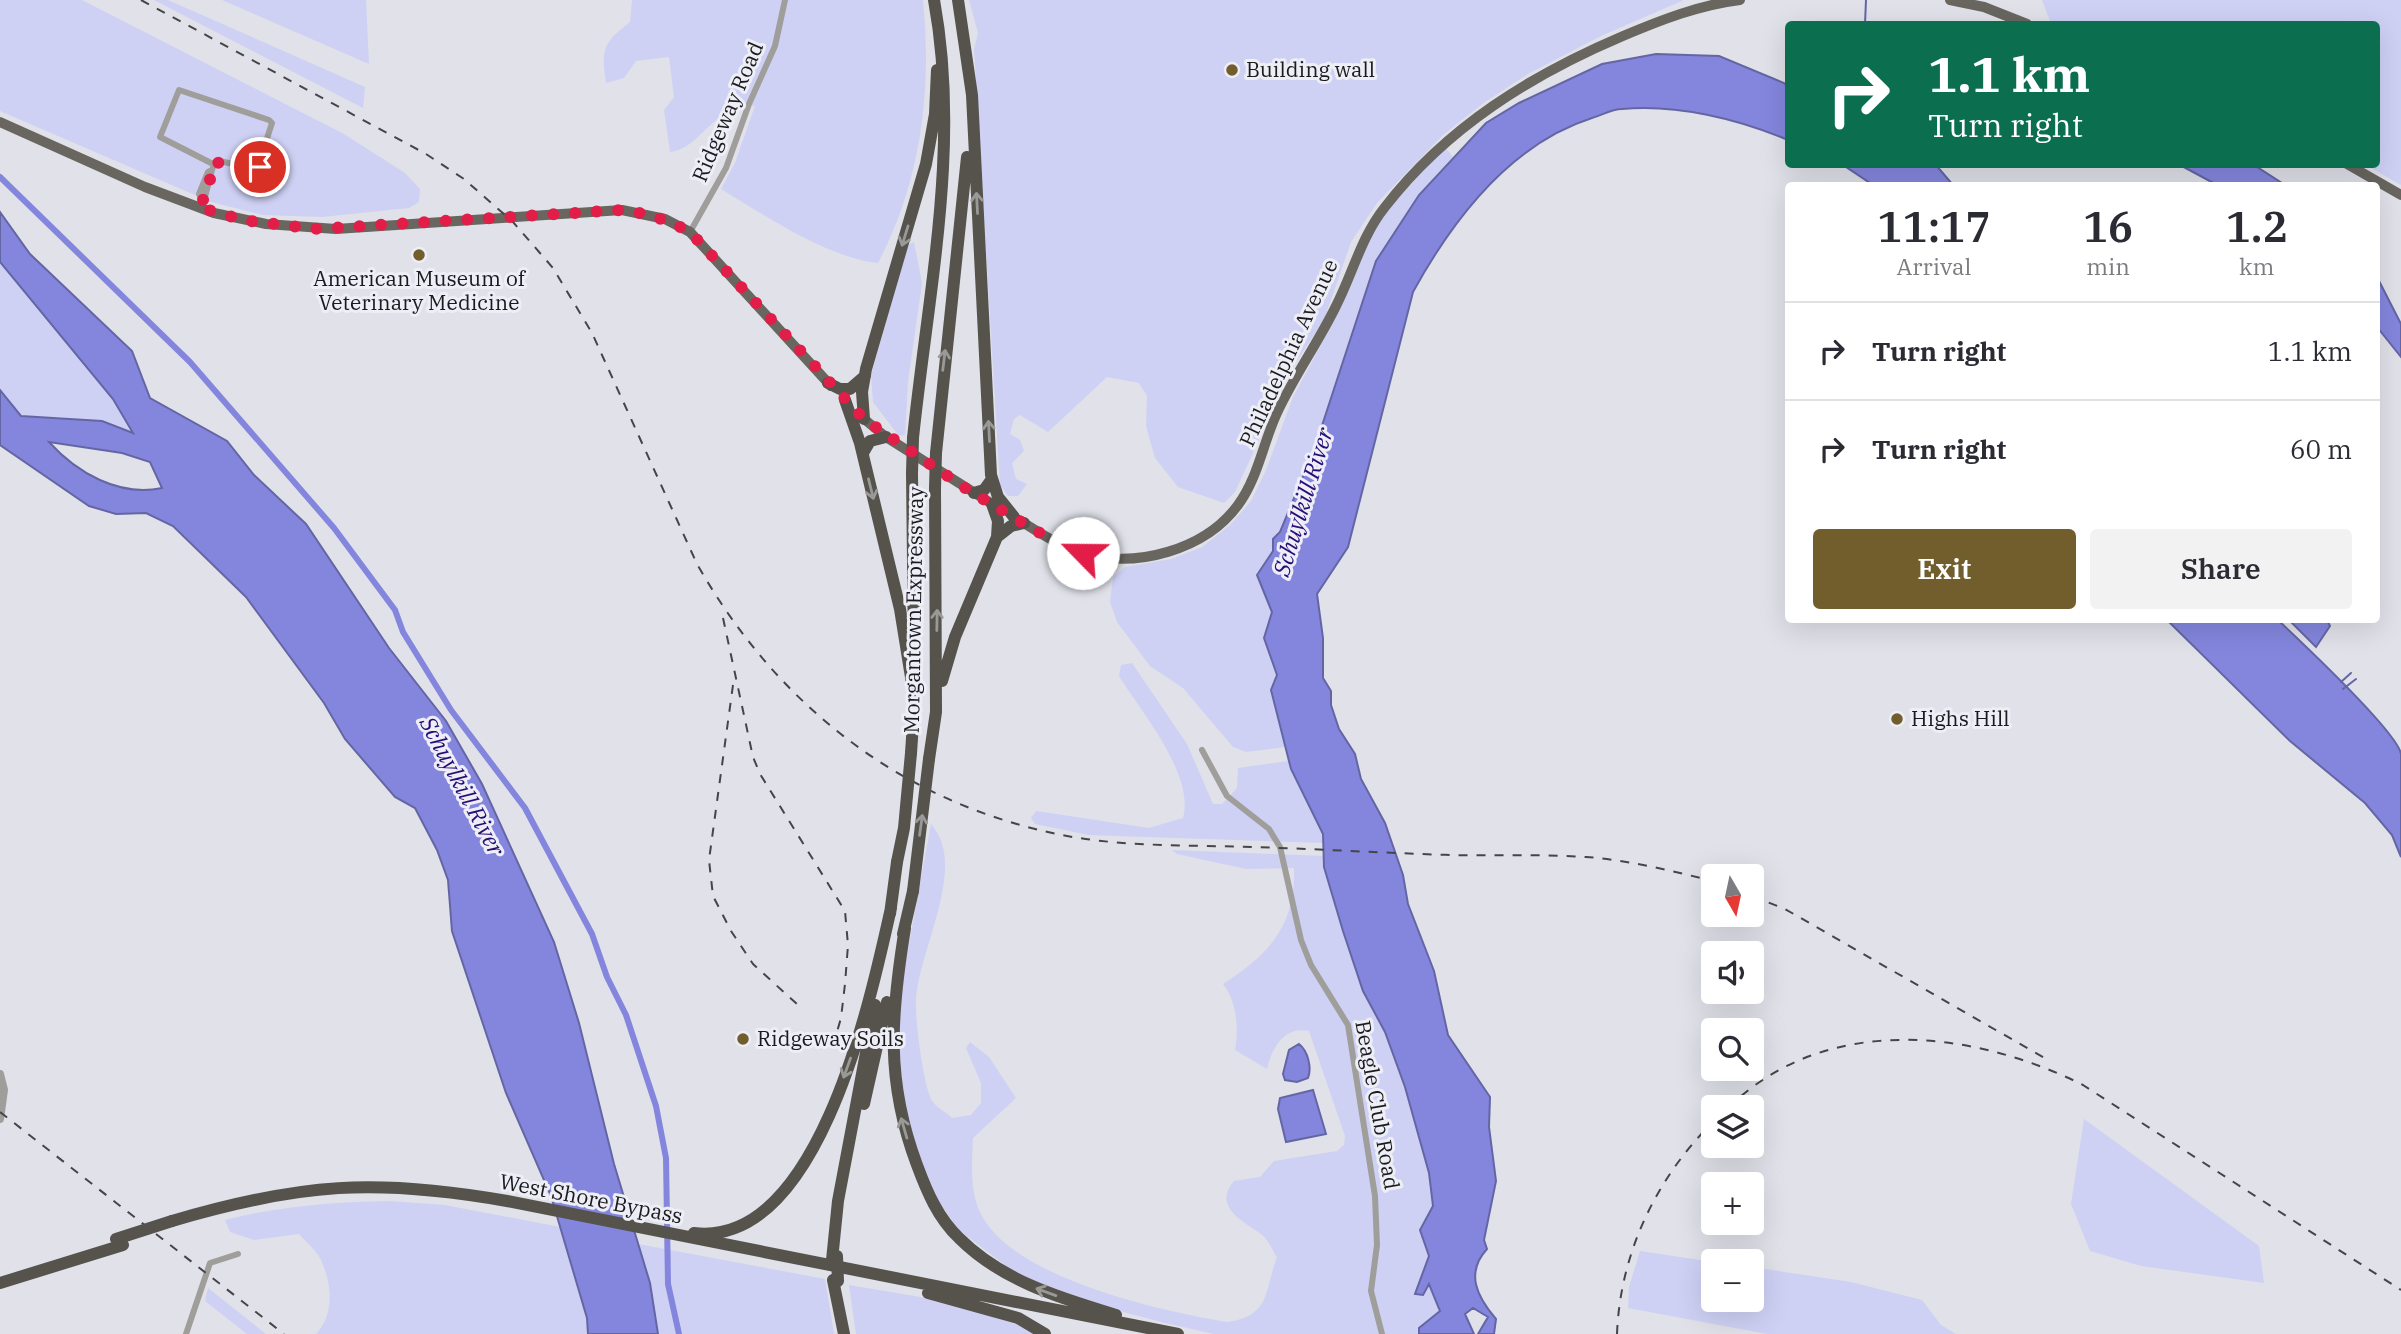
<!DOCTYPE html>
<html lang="en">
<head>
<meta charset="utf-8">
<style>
  :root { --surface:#fff; --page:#f2f2f3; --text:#2b2b33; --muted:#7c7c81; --line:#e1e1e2; --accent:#725e2d }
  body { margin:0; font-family:"IBM Plex Serif",serif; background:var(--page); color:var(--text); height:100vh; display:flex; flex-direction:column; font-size:26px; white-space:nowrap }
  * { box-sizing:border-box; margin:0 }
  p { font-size:23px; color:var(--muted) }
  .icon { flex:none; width:38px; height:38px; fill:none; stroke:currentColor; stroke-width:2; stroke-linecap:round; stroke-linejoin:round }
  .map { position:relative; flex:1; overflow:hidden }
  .drawer { position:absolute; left:1785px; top:182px; width:595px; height:441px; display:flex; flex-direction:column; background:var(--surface); border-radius:7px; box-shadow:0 7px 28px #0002 }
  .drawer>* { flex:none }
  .top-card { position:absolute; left:1785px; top:21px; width:595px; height:147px; border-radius:7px; box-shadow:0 7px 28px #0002; background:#0b6e4f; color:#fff; overflow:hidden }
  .needle { width:46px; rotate:171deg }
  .buttons { position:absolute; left:1701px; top:864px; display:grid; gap:14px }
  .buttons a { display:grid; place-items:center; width:63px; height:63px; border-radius:7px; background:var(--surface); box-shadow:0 7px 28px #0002; font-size:35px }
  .pin { position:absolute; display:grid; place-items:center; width:60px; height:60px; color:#fff; margin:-30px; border:4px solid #fff; border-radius:50%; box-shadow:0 2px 7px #0007 }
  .me { position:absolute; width:77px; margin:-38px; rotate:293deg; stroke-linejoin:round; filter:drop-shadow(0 0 5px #0008) }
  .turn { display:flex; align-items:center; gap:24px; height:147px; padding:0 28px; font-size:32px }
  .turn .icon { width:91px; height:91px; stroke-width:2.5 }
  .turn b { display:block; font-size:49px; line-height:60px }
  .eta { display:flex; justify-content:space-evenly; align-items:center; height:119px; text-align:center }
  .eta b { font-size:42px; font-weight:600; line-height:49px }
  .button { display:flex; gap:14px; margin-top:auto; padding:14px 28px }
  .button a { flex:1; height:80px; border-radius:7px; background:var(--accent); color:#fff; font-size:28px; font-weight:600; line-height:80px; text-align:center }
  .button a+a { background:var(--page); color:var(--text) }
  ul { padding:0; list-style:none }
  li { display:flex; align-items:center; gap:21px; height:98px; padding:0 28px; border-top:2px solid var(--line) }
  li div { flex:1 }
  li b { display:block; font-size:26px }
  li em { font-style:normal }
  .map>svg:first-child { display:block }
  .green { fill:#ced1f4 }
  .water { fill:#8486de; stroke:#6466a4; stroke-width:2; fill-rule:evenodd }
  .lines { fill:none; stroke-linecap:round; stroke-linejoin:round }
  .stream { stroke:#6466a4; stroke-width:2 }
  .canal { stroke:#8486de; stroke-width:6 }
  .minor { stroke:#9f9e9b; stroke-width:6 }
  .tertiary { stroke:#9f9e9b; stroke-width:8 }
  .primary { stroke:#696660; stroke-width:10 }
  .motorway { stroke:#55534c; stroke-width:12 }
  .rail { stroke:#454549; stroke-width:2; stroke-dasharray:9 9; stroke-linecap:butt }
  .motorway-bridge { stroke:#55534c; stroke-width:12 }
  .oneway { stroke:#999998 }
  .route { stroke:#e11d48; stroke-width:12; stroke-dasharray:0 21.6 }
  .poi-dot { fill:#725e2d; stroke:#edeef6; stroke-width:2.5 }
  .labels { text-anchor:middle; stroke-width:6; stroke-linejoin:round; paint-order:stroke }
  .poi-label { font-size:21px; fill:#1b1b1e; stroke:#edeef6; text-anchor:start }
  .street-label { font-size:21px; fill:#1b1b1e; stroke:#edeef6 }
  .water-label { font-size:23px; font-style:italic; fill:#270d77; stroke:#edeef6 }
</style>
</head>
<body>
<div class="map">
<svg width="2401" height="1334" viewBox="0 0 2401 1334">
  <rect width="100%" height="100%" fill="#e0e1e9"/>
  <!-- green -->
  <path class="green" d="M 0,0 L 82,0 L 344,134 L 405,173 L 420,189 L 419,202 L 409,208 L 322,217 L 263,215 L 211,202 L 0,111 Z
    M 154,0 L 168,0 L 365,87 L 363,108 Z
    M 222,0 L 366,0 L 369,64 Z
    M 632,0 L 923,0 C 932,91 921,181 878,263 C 825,257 766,216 721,189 L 735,163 L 755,106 C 748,107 739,107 733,110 C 708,119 696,149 670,152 L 664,110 L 674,97 L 669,57 L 636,61 L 624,78 L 606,83 C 601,49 603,43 630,22 Z
    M 969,0 L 1684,0 L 1601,36 L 1528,74 L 1485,102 L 1444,134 L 1377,203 L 1351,242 L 1324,320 L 1294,365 L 1235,492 L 1224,503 L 1178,487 L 1155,458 L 1146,426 L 1147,396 L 1139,383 L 1107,377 L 1048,432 L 1020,415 L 1014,419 L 1010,434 L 1020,440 L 1024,451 L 1012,463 L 1016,479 L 1027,484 L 1018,496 L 1008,496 L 1000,485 L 974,49 L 978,33 Z
    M 2042,0 L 2401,0 L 2401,185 L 2366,165 L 2376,164 L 2376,24 L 2051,24 Z
    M 1445,147 L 1453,157 L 1419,195 L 1376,261 L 1314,450 L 1280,532 L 1273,539 L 1273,551 L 1257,575 L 1272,612 L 1264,638 L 1277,675 L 1286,747 L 1246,752 L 1233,747 L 1183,688 L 1150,666 L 1117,622 L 1110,602 L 1113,577 L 1125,567 L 1171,559 L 1202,547 L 1230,525 L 1251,501 L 1266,470 L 1293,397 L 1336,317 L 1362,252 L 1383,215 Z
    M 914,242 L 922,283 L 908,382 L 905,435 L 899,436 L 873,402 L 871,375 L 908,245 Z
    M 0,262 L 113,399 L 134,434 L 102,421 L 53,417 L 30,418 L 16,413 L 0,390 Z
    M 1132,663 L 1187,744 L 1213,804 L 1222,804 L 1237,788 L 1238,768 L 1289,761 L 1323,834 L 1324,843 L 1089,835 L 1035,824 L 1031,818 L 1036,811 L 1149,828 L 1183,818 C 1195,775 1142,713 1119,676 L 1121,665 Z
    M 931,824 C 969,866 918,951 916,1000 C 915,1020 923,1084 932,1101 C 936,1107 947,1113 952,1118 L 971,1115 L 981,1103 L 981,1083 L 966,1048 L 970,1042 L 989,1057 L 1016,1098 L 973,1138 C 972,1164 969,1193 982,1216 C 1016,1279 1161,1311 1227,1322 C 1271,1315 1264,1292 1277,1257 C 1272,1250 1268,1239 1261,1234 C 1243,1221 1212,1207 1234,1181 L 1260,1177 L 1274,1161 L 1337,1151 L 1344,1145 L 1345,1136 L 1309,1031 C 1284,1026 1272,1048 1267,1069 L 1235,1050 C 1239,1028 1237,1002 1223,984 C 1268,955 1296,926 1294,868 L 1246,869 L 1177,854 L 1172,850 L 1324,856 L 1324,867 L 1343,931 L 1363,991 L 1385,1032 L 1405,1087 L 1429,1173 L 1433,1206 L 1420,1230 L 1429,1256 L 1415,1293 L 1423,1294 L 1428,1283 L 1440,1311 L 1420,1328 L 1419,1334 L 1214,1334 L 1165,1323 L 1082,1301 L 1018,1275 L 959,1230 L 939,1202 L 926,1172 L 910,1128 L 899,1061 L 899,998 Z
    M 2084,1119 L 2259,1246 L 2264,1283 L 2141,1266 L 2090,1251 L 2071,1204 Z
    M 390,1201 L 445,1205 L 560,1227 L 587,1318 L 588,1334 L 316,1334 C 335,1314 332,1284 321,1260 C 317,1251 306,1242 299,1234 L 254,1240 L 230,1232 L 225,1220 C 280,1206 333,1202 390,1201 Z
    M 638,1244 L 825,1279 L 834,1334 L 658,1334 L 650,1283 Z
    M 1640,1251 L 1713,1262 L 1713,1300 L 1752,1300 L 1752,1267 L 1851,1282 L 1922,1300 L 1941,1325 L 1956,1334 L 1767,1334 L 1628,1308 L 1629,1287 Z
    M 849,1285 L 938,1300 L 1019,1325 L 1035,1334 L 856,1334 Z
    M 208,1288 L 266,1334 L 247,1334 L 205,1301 Z"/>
  <!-- water -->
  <path class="water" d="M 1656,54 L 1719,56 L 1784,83 L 1788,87 L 1788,140 C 1738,119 1677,104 1622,109 C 1612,109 1602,115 1592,118 C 1510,144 1453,219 1413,292 L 1348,547 L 1317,594 L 1323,638 L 1323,678 L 1331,691 L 1331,705 L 1339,729 L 1355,754 L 1361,779 L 1385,823 L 1403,875 L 1408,904 L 1434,971 L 1448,1035 L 1490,1097 L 1489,1127 L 1496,1181 L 1484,1240 L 1487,1249 C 1465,1273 1477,1297 1496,1319 L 1494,1334 L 1478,1334 L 1488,1317 L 1473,1308 L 1465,1314 L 1474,1334 L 1419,1334 L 1419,1328 L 1440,1311 L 1429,1284 L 1423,1295 L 1415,1294 L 1429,1256 L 1420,1230 L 1433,1206 L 1429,1173 L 1405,1087 L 1385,1032 L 1363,991 L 1343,931 L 1324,867 L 1323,834 L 1291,769 L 1271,690 L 1277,675 L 1264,638 L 1272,612 L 1257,575 L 1273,551 L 1273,539 L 1280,532 L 1314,450 L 1376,261 L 1419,195 L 1486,123 L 1519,103 L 1602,64 Z
    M 1843,165 L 1936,165 L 1953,185 L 1873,185 Z
    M 2180,165 L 2254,165 L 2285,185 L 2217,185 Z
    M 0,212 L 30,254 L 132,351 L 150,398 L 227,441 L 254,475 L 306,524 L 389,648 L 446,721 L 482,784 L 554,942 L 579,1023 L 614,1164 L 650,1283 L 658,1334 L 588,1334 L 587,1318 L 551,1196 L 506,1093 L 452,931 L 448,880 L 437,850 L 415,808 L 395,797 L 345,739 L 324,703 L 246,597 L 173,526 L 146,513 L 116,514 L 89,506 L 0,445 L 0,390 L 21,416 L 102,421 L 133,433 L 113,399 L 0,262 ZM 49,442 L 122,453 L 150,462 L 162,488 C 119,497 77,473 49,442 Z
    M 2376,275 L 2401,324 L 2401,357 L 2377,327 Z
    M 2167,620 L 2278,620 C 2300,641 2397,731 2401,754 C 2401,787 2401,824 2401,857 L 2392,835 L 2365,803 L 2290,741 Z
    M 2289,620 L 2327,620 L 2330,626 L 2316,647 Z
    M 1299,1044 C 1308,1051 1312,1068 1308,1078 L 1297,1082 L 1285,1080 L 1283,1074 L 1289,1050 Z
    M 1313,1090 L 1326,1134 L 1286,1142 L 1278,1109 L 1280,1098 Z"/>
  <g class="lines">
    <!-- stream -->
    <path class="stream" d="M 1865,24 L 1866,0
      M 2341,682 L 2351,673
      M 2343,689 L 2356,679"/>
    <!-- canal -->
    <path class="canal" d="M 0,177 L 190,362 L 334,528 L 395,610 L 403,632 L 451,710 L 525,808 L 592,934 L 607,977 L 626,1015 L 656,1106 L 666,1158 L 668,1284 L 679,1334"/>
    <!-- minor -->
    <path class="minor" d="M 212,170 L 215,162 L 219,161 L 257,169 L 272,123 L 269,120 L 179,90 L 160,137 L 213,164
      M 198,207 L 205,197 L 212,170 L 208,172 L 199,194 L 201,199
      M 690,232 L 726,168 L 749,104 L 775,46 L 785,0
      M 1202,750 L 1227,796 L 1269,829 L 1280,847 L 1301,940 L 1311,965 L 1348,1025 L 1375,1196 L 1377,1245 L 1371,1291 L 1382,1334
      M 186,1334 L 210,1263 L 238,1254"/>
    <!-- tertiary -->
    <path class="tertiary" d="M 0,1074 L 4,1090 L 0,1119"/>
    <!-- primary -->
    <path class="primary" d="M 1950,0 L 1984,7 L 2027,24
      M 0,122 L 145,187 L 214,213 L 266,224 L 336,229 L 622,210 L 665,219 L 690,232 L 831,386
      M 2347,164 L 2401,195
      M 858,414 L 886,437 L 997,507
      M 1019,520 C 1040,533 1061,547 1085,554 C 1137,568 1205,550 1238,505 C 1258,478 1263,443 1277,413 C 1294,376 1318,343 1336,306 C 1353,273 1361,237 1385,207 C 1447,127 1531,75 1623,36 C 1661,20 1699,5 1740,0"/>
    <!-- motorway -->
    <path class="motorway" d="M 958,0 L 972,95 L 991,475 L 998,497 L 1014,517
      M 828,383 L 840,389 L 850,389 L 865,376
      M 845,400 L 860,443 L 900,609 L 915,702
      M 864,419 L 862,392 L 866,369 L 926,164 L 935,114 L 937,70
      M 913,438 C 928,292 961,146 934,0
      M 863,453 L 870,441 L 886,437
      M 936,453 L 967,157
      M 912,473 L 914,651
      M 974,493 L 984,490 L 992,479
      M 997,537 L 1011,526 L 1024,523
      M 942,681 L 955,637 L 997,537 L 998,521 L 992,504
      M 911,753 L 915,694
      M 929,759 L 936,712 L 935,488
      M 890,914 L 897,862
      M 905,928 C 891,1014 885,1080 917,1165 C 927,1192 938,1218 959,1238 C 1002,1281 1060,1298 1116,1315
      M 903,934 L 913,891
      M 864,1104 L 887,1002
      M 172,1221 C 300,1183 376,1178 507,1201 L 1178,1334
      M 694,1233 C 819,1248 871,997 891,908
      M 832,1260 L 838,1201 L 875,1005
      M 833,1280 L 844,1334
      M 0,1283 L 123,1245
      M 928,1293 L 1018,1318 L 1045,1334"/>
    <!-- rail -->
    <path class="rail" d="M 141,0 L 426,154 L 464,179 L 513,222 L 553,268 L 592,333 L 697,564 C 778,707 904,805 1067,836 C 1127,847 1191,845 1253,847 C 1318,849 1384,853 1450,855 C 1495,856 1541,854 1586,857 C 1628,860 1672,871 1713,881
      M 723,618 L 753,757 L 760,774 L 845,911 L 848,945 L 845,984 L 841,1018 L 832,1049
      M 733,685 L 709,860 L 713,896 L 731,931 L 753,964 L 798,1005
      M 1752,896 L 1785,909 L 2048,1060
      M 1728,1108 C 1825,1013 1971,1029 2083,1085 L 2401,1290
      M 0,1112 L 284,1334
      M 1617,1334 C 1620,1254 1656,1178 1713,1122"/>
    <!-- motorway-bridge -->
    <path class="motorway-bridge" d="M 912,473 L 913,438
      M 935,488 L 936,453
      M 897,862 L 904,828 L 911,753
      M 913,891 L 929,759
      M 116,1239 L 172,1221
      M 837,1256 L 838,1281"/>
  </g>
  <!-- one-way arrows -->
  <defs><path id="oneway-shaft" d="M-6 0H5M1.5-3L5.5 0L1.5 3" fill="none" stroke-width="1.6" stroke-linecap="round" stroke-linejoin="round" transform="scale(1.75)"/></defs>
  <g class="oneway">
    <use href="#oneway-shaft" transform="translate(977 203) rotate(-93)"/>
    <use href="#oneway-shaft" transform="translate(905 236) rotate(107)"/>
    <use href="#oneway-shaft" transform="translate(944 360) rotate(-83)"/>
    <use href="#oneway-shaft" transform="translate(989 431) rotate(-93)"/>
    <use href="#oneway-shaft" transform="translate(871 489) rotate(76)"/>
    <use href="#oneway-shaft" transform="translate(937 620) rotate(-89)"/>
    <use href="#oneway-shaft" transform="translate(921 825) rotate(-82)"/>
    <use href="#oneway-shaft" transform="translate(847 1068) rotate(110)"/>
    <use href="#oneway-shaft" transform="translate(904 1128) rotate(-106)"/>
    <use href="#oneway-shaft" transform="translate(1046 1292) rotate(-160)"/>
  </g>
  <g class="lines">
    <!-- route -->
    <path class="route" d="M 260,167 L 255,170 L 215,162 L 205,197 L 198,207 L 243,220 L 314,229 L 622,210 C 647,213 668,220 690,232 L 864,419 L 968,490 L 1050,539 L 1083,553"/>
  </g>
  <!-- markers -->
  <g class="poi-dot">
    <circle cx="1232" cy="70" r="7"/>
    <circle cx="419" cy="255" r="7"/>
    <circle cx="1897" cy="719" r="7"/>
    <circle cx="743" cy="1039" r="7"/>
  </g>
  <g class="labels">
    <!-- poi labels -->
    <g class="poi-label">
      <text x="1246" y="77">Building wall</text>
      <text x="419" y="286" text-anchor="middle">American Museum of<tspan x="419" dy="24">Veterinary Medicine</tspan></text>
      <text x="1911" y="726">Highs Hill</text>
      <text x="757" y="1046">Ridgeway Soils</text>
    </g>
    <!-- street labels -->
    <g class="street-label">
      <text transform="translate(728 112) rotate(-67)" y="7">Ridgeway Road</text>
      <text transform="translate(1289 353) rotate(-65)" y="7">Philadelphia Avenue</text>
      <text transform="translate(914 610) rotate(-89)" y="7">Morgantown Expressway</text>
      <text transform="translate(1377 1105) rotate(80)" y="7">Beagle Club Road</text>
      <text transform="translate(591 1199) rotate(11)" y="7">West Shore Bypass</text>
    </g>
    <!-- water labels -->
    <g class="water-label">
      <text transform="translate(1303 502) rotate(-73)" y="8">Schuylkill River</text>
      <text transform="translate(462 786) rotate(62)" y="8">Schuylkill River</text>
    </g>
  </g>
</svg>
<div class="buttons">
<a><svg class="needle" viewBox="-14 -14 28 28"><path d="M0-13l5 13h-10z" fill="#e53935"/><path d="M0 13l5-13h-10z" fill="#7c7c81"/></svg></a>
<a><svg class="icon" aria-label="sound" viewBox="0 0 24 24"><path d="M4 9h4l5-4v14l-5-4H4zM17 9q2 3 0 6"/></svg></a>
<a><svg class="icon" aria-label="search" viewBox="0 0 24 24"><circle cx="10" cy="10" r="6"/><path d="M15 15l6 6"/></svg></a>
<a><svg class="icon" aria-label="layers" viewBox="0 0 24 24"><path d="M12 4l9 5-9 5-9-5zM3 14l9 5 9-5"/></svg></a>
<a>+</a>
<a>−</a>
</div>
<div class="pin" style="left:260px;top:167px;background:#d93025"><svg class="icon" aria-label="arrive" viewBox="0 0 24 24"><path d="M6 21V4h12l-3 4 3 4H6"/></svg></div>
<svg class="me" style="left:1083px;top:553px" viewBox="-20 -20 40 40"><circle r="19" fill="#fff"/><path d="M0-13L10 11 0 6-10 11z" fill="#e11d48"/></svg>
<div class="top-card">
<div class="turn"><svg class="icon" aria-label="right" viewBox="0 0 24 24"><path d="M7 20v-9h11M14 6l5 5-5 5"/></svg><div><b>1.1 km</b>Turn right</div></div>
</div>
<section class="drawer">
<div class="eta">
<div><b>11:17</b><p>Arrival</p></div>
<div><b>16</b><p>min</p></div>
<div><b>1.2</b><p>km</p></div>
</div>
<ul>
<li><svg class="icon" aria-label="right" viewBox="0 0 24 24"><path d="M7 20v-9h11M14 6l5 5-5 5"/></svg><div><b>Turn right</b></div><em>1.1 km</em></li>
<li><svg class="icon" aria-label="right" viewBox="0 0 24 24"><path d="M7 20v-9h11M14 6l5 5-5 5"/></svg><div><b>Turn right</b></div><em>60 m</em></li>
</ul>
<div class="button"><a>Exit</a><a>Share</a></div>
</section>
</div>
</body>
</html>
